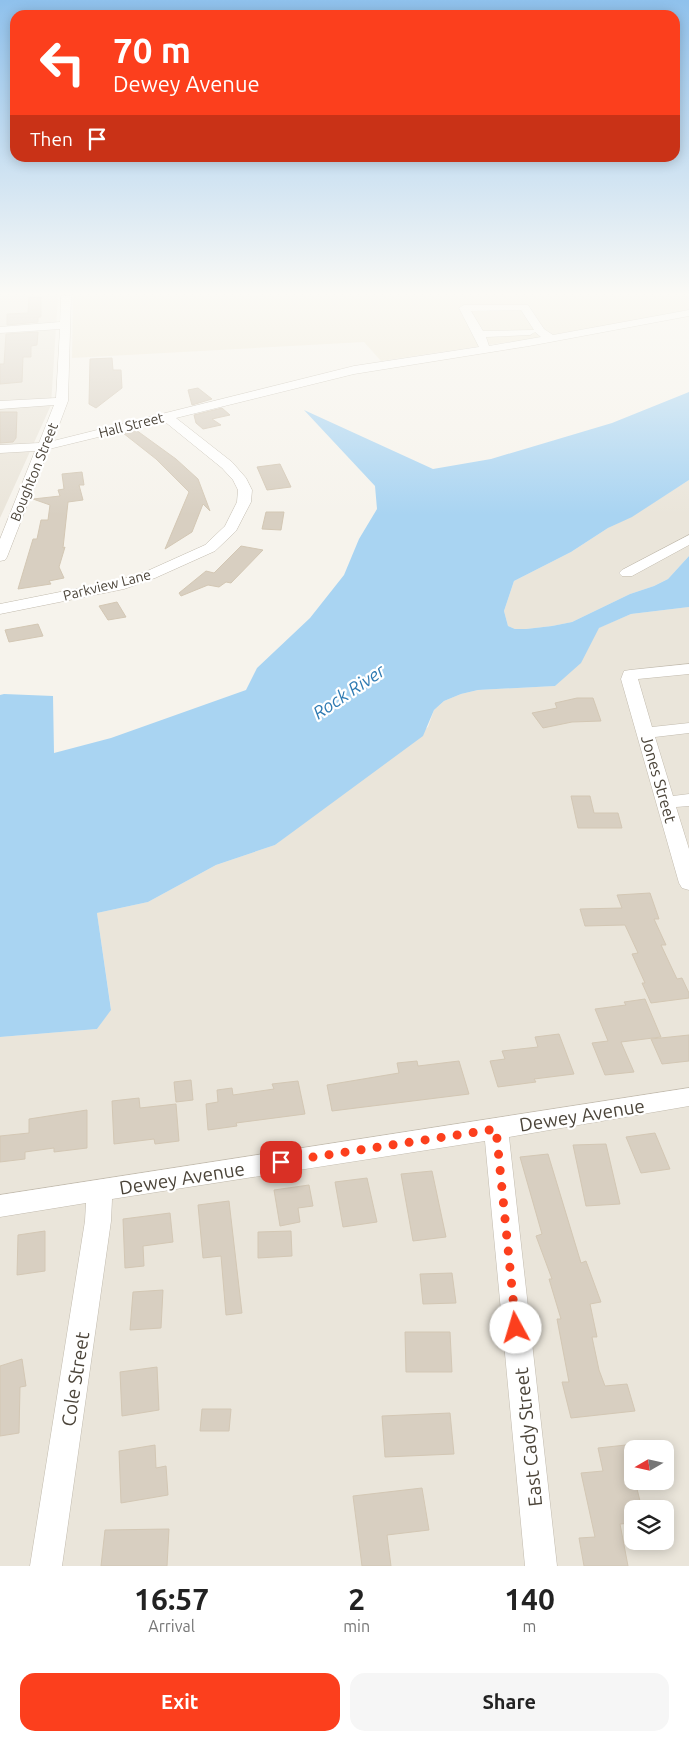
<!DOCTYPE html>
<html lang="en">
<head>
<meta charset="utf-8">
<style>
  :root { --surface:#fff; --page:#f6f6f6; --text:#222; --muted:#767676; --accent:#fc3f1d }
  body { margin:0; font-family:Ubuntu,sans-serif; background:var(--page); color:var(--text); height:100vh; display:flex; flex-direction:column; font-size:19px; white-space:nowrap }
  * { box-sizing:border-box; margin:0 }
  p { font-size:16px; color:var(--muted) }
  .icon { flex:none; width:28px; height:28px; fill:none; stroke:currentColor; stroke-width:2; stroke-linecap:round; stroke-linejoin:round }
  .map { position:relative; height:1566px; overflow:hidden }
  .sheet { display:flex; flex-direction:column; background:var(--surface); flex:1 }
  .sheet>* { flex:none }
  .banner { position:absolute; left:10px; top:10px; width:670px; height:152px; border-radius:15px; box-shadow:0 2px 12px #0003; background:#fc3f1d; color:#fff; overflow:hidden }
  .needle { width:32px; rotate:261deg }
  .buttons { position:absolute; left:624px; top:1440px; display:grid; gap:10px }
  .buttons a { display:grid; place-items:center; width:50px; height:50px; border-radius:10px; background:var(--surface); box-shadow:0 2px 12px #0003; font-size:25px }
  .pin { position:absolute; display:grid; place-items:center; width:42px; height:42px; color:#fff; margin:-21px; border-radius:10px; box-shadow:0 2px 8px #0006 }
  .me { position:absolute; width:55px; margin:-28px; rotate:354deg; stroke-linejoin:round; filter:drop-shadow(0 0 4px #0008) }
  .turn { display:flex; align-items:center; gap:18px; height:105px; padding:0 20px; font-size:22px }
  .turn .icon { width:65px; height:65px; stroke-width:2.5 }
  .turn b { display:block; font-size:35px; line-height:42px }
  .then { display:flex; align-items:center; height:48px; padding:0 20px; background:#0003; gap:10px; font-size:19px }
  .eta { display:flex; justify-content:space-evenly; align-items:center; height:85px; text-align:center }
  .eta b { font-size:30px; font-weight:600; line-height:35px }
  .button { display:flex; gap:10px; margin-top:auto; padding:10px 20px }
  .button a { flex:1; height:58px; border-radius:15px; background:var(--accent); color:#fff; font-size:20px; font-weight:600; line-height:58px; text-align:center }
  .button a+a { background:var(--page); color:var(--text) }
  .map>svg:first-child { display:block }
  .residential { fill:#eae5da; fill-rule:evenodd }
  .education { fill:#efe8d6 }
  .water { fill:#a9d4f2 }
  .building { fill:#d8cfc1; stroke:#d3c7b4 }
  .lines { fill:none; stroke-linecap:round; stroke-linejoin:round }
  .minor-casing { stroke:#c2bbae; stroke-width:1 }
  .minor { fill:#fff; fill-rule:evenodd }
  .route { stroke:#fc3f1d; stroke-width:9; stroke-dasharray:0 16.2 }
  .labels { text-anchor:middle; stroke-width:4.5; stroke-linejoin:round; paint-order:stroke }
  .far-street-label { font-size:14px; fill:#4b4439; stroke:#fff }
  .street-label { font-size:16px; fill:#4b4439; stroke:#fff }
  .water-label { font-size:18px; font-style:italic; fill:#2e7ab2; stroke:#fff }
  .near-street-label { font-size:19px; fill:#4b4439; stroke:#fff }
</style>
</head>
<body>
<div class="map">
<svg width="689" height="1566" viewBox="0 0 689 1566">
  <rect width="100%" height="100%" fill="#f6f3ec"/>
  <!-- residential -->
  <path class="residential" d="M 0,296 L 58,296 L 51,405 L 0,518 Z
    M 689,480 L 689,556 L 668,579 L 654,586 L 630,594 L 572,622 L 552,626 L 526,629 L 515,629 L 508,626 L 504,611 L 514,581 L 571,552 L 608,528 L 632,516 Z
    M 689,607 L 689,1566 L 0,1566 L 0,1037 L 97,1029 L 111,1009 L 97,913 L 148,902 L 216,865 L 275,845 L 428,727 L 434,710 L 444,701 L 461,694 L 478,690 L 555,686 L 586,652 L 598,628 L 631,614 ZM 632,1449 L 665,1449 L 665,1481 L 632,1481 ZM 632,1509 L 665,1509 L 665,1541 L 632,1541 Z"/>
  <!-- education -->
  <path class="education" d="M 73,296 L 689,296 L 689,311 L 535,338 L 381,361 L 364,342 L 72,358 Z"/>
  <!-- water -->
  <path class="water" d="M 689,392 L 689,480 L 632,517 L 608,528 L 571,552 L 514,581 L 504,611 L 508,626 L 515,629 L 526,629 L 552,626 L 572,622 L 630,594 L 654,586 L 668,579 L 689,556 L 689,607 L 631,614 L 599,628 L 581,663 L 555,686 L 478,690 L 461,694 L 444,701 L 434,710 L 423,736 L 275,845 L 216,865 L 148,902 L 97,913 L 111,1010 L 97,1029 L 0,1037 L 0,695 L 4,694 L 53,696 L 54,753 L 111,738 L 246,690 L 257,668 L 310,618 L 344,575 L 359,539 L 377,509 L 375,486 L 304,410 L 433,469 L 491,459 L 612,423 Z"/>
  <!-- building -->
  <path class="building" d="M 29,296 L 41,296 L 41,317 L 38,317 L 38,322 L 7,325 L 7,314 L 28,313 Z
    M 38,332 L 37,345 L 31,346 L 31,357 L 23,357 L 22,382 L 0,384 L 0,364 L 4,364 L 6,334 Z
    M 112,358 L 113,370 L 121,370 L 122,388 L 96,408 L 89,404 L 90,359 Z
    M 198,388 L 212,399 L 192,405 L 188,390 Z
    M 222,408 L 230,415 L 212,419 L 221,425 L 203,429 L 196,423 L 194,415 Z
    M 0,412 L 17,412 L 16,438 L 13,442 L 0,443 Z
    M 136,430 L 176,459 L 198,479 L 210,511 L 203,504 L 192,532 L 165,549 L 189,492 L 156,459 L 123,433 Z
    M 280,464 L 291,487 L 267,490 L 257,467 Z
    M 82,472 L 84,485 L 79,485 L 83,500 L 68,502 L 63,548 L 65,547 L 59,567 L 64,578 L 49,581 L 51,584 L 18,589 L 33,539 L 37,539 L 41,520 L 48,520 L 50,505 L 33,499 L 60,496 L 58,490 L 64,489 L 62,474 Z
    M 266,512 L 284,512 L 281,530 L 262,529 Z
    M 241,546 L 263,550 L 231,583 L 226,582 L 219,587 L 208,585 L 181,596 L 179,593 L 206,571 L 214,573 Z
    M 117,602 L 126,617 L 108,620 L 99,606 Z
    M 38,624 L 43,636 L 9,642 L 5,630 Z
    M 577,698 L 593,698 L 601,721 L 572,722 L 543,728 L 532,713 L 557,708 L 555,703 Z
    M 571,796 L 590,796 L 594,813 L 618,813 L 622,828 L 578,828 Z
    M 650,893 L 659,919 L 654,919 L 666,945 L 661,945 L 677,979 L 682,978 L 689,993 L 689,998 L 651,1003 L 642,983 L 645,983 L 632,954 L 638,953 L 625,925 L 585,926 L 580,909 L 622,908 L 617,895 Z
    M 645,999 L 661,1037 L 621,1042 L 634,1072 L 605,1075 L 592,1043 L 608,1041 L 595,1009 L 626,1005 L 624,1002 Z
    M 559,1034 L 574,1074 L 534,1079 L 536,1082 L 498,1087 L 490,1061 L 505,1059 L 502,1051 L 538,1047 L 535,1037 Z
    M 689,1035 L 689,1061 L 662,1064 L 651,1039 Z
    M 417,1061 L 418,1066 L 459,1061 L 469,1094 L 332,1111 L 327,1085 L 399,1073 L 397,1063 Z
    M 191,1080 L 193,1100 L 176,1102 L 174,1082 Z
    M 298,1081 L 305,1114 L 236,1123 L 237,1126 L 208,1130 L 206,1104 L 218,1102 L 217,1090 L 232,1088 L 233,1095 L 274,1089 L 272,1084 Z
    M 139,1098 L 140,1108 L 176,1104 L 179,1141 L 155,1144 L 154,1139 L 114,1144 L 112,1101 Z
    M 87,1110 L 87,1148 L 54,1152 L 54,1148 L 25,1152 L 25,1159 L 0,1162 L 0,1136 L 29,1133 L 29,1119 Z
    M 655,1133 L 670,1169 L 641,1173 L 626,1137 Z
    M 606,1144 L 620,1204 L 586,1206 L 573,1145 Z
    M 548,1154 L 581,1263 L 586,1261 L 601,1302 L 590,1304 L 597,1337 L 592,1337 L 599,1370 L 605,1386 L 627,1384 L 635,1411 L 571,1418 L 562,1382 L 569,1382 L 557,1319 L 561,1319 L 549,1279 L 552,1279 L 536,1236 L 542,1234 L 520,1157 Z
    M 432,1171 L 446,1237 L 413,1241 L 401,1174 Z
    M 367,1178 L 377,1222 L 343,1227 L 335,1182 Z
    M 309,1185 L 313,1206 L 298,1208 L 300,1222 L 280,1226 L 274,1190 Z
    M 229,1201 L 242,1313 L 226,1315 L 221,1256 L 203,1258 L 198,1205 Z
    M 170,1213 L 173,1242 L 143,1246 L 144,1266 L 125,1268 L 123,1219 Z
    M 45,1231 L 45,1271 L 17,1275 L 18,1235 Z
    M 291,1231 L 292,1256 L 258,1258 L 258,1232 Z
    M 452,1273 L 456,1303 L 423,1304 L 420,1274 Z
    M 163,1290 L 161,1328 L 130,1330 L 133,1292 Z
    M 405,1332 L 450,1332 L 452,1372 L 406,1372 Z
    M 22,1359 L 26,1386 L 20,1387 L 19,1433 L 0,1436 L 0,1366 Z
    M 157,1367 L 159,1410 L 122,1416 L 120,1372 Z
    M 202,1409 L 231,1409 L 229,1431 L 200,1431 Z
    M 450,1413 L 454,1454 L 385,1457 L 382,1416 Z
    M 155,1445 L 156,1468 L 166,1466 L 168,1495 L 121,1503 L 119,1451 Z
    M 626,1445 L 632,1472 L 632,1481 L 635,1481 L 642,1509 L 632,1509 L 632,1523 L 620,1524 L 628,1566 L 584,1566 L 579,1538 L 595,1537 L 581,1473 L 603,1471 L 598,1448 Z
    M 422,1488 L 429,1530 L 387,1535 L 391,1566 L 362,1566 L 353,1496 Z
    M 169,1529 L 167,1566 L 101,1566 L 105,1530 Z"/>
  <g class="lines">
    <defs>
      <path id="minor" d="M 61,296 L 71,296 L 68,401 L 53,441 L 354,366 L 479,347 L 459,308 L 464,305 L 528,305 L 544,329 L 553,335 L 689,310 L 689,316 L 529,346 L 354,374 L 176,418 L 232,462 L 246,478 L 252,490 L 251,502 L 236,531 L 215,551 L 155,578 L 124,589 L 0,614 L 0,604 L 120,580 L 145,572 L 205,545 L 225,526 L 237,502 L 238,490 L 233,480 L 222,468 L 164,421 L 49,449 L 7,557 L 5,560 L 0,561 L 0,539 L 35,451 L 0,453 L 0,445 L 39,443 L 54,405 L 0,409 L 0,401 L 56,398 L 60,329 L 0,333 L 0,327 L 60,322 ZM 521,310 L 534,330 L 483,331 L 471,311 ZM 535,332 L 541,337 L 489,346 L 486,337 L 530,335 Z
        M 689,535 L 689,545 L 632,576 L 622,576 L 619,573 L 622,570 Z
        M 689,664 L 689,674 L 638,679 L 652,727 L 689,723 L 689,733 L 655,737 L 673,796 L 689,794 L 689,806 L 676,807 L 689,849 L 689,890 L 682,888 L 679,883 L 621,679 L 624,671 L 630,670 Z
        M 689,1088 L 689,1106 L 509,1137 L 557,1566 L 525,1566 L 485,1141 L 112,1199 L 111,1221 L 62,1566 L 30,1566 L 85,1221 L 86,1203 L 0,1217 L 0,1195 Z"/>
    </defs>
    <!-- minor casing -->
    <use href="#minor" class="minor-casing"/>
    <!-- minor -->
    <use href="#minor" class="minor"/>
  </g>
  <!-- sky -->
  <linearGradient id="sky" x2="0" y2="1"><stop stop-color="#8fc1ec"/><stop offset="0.57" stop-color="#fbfaf6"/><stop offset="1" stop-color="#fbfaf6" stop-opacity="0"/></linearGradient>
  <rect width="689" height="515" fill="url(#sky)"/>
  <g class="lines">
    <!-- route -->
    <path class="route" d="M 281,1162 L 496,1129 L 516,1328"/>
  </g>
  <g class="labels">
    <!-- far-street labels -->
    <g class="far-street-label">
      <text transform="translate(131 425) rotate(-14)" y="5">Hall Street</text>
      <text transform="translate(34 472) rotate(-68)" y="5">Boughton Street</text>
      <text transform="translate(107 585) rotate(-14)" y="5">Parkview Lane</text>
    </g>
    <!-- street labels -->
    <g class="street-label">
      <text transform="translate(659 779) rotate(74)" y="6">Jones Street</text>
    </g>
    <!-- water labels -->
    <g class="water-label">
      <text transform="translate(349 692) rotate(-34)" y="6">Rock River</text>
    </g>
    <!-- near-street labels -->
    <g class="near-street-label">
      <text transform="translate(582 1115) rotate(-9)" y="7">Dewey Avenue</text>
      <text transform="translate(182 1178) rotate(-9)" y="7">Dewey Avenue</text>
      <text transform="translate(75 1379) rotate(-81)" y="7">Cole Street</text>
      <text transform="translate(528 1437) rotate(-96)" y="7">East Cady Street</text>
    </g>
  </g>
</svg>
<div class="buttons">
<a><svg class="needle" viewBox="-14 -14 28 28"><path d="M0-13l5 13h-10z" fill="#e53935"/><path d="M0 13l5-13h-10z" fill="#767676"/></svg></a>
<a><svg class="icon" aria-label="layers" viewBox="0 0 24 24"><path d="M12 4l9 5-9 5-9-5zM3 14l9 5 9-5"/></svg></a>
</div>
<div class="pin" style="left:281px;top:1162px;background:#d93025"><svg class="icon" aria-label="arrive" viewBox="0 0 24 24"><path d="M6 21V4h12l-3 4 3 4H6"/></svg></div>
<svg class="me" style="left:516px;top:1328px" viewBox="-20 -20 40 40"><circle r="19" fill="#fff"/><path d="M0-13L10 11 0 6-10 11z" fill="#fc3f1d"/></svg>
<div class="banner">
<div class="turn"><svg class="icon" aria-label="left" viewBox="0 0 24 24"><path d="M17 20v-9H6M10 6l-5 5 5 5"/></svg><div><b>70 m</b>Dewey Avenue</div></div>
<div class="then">Then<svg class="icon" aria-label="arrive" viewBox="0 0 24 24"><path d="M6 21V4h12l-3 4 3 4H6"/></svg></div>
</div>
</div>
<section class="sheet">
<div class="eta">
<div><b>16:57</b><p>Arrival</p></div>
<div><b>2</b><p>min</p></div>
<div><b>140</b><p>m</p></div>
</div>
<div class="button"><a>Exit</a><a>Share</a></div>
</section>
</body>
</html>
